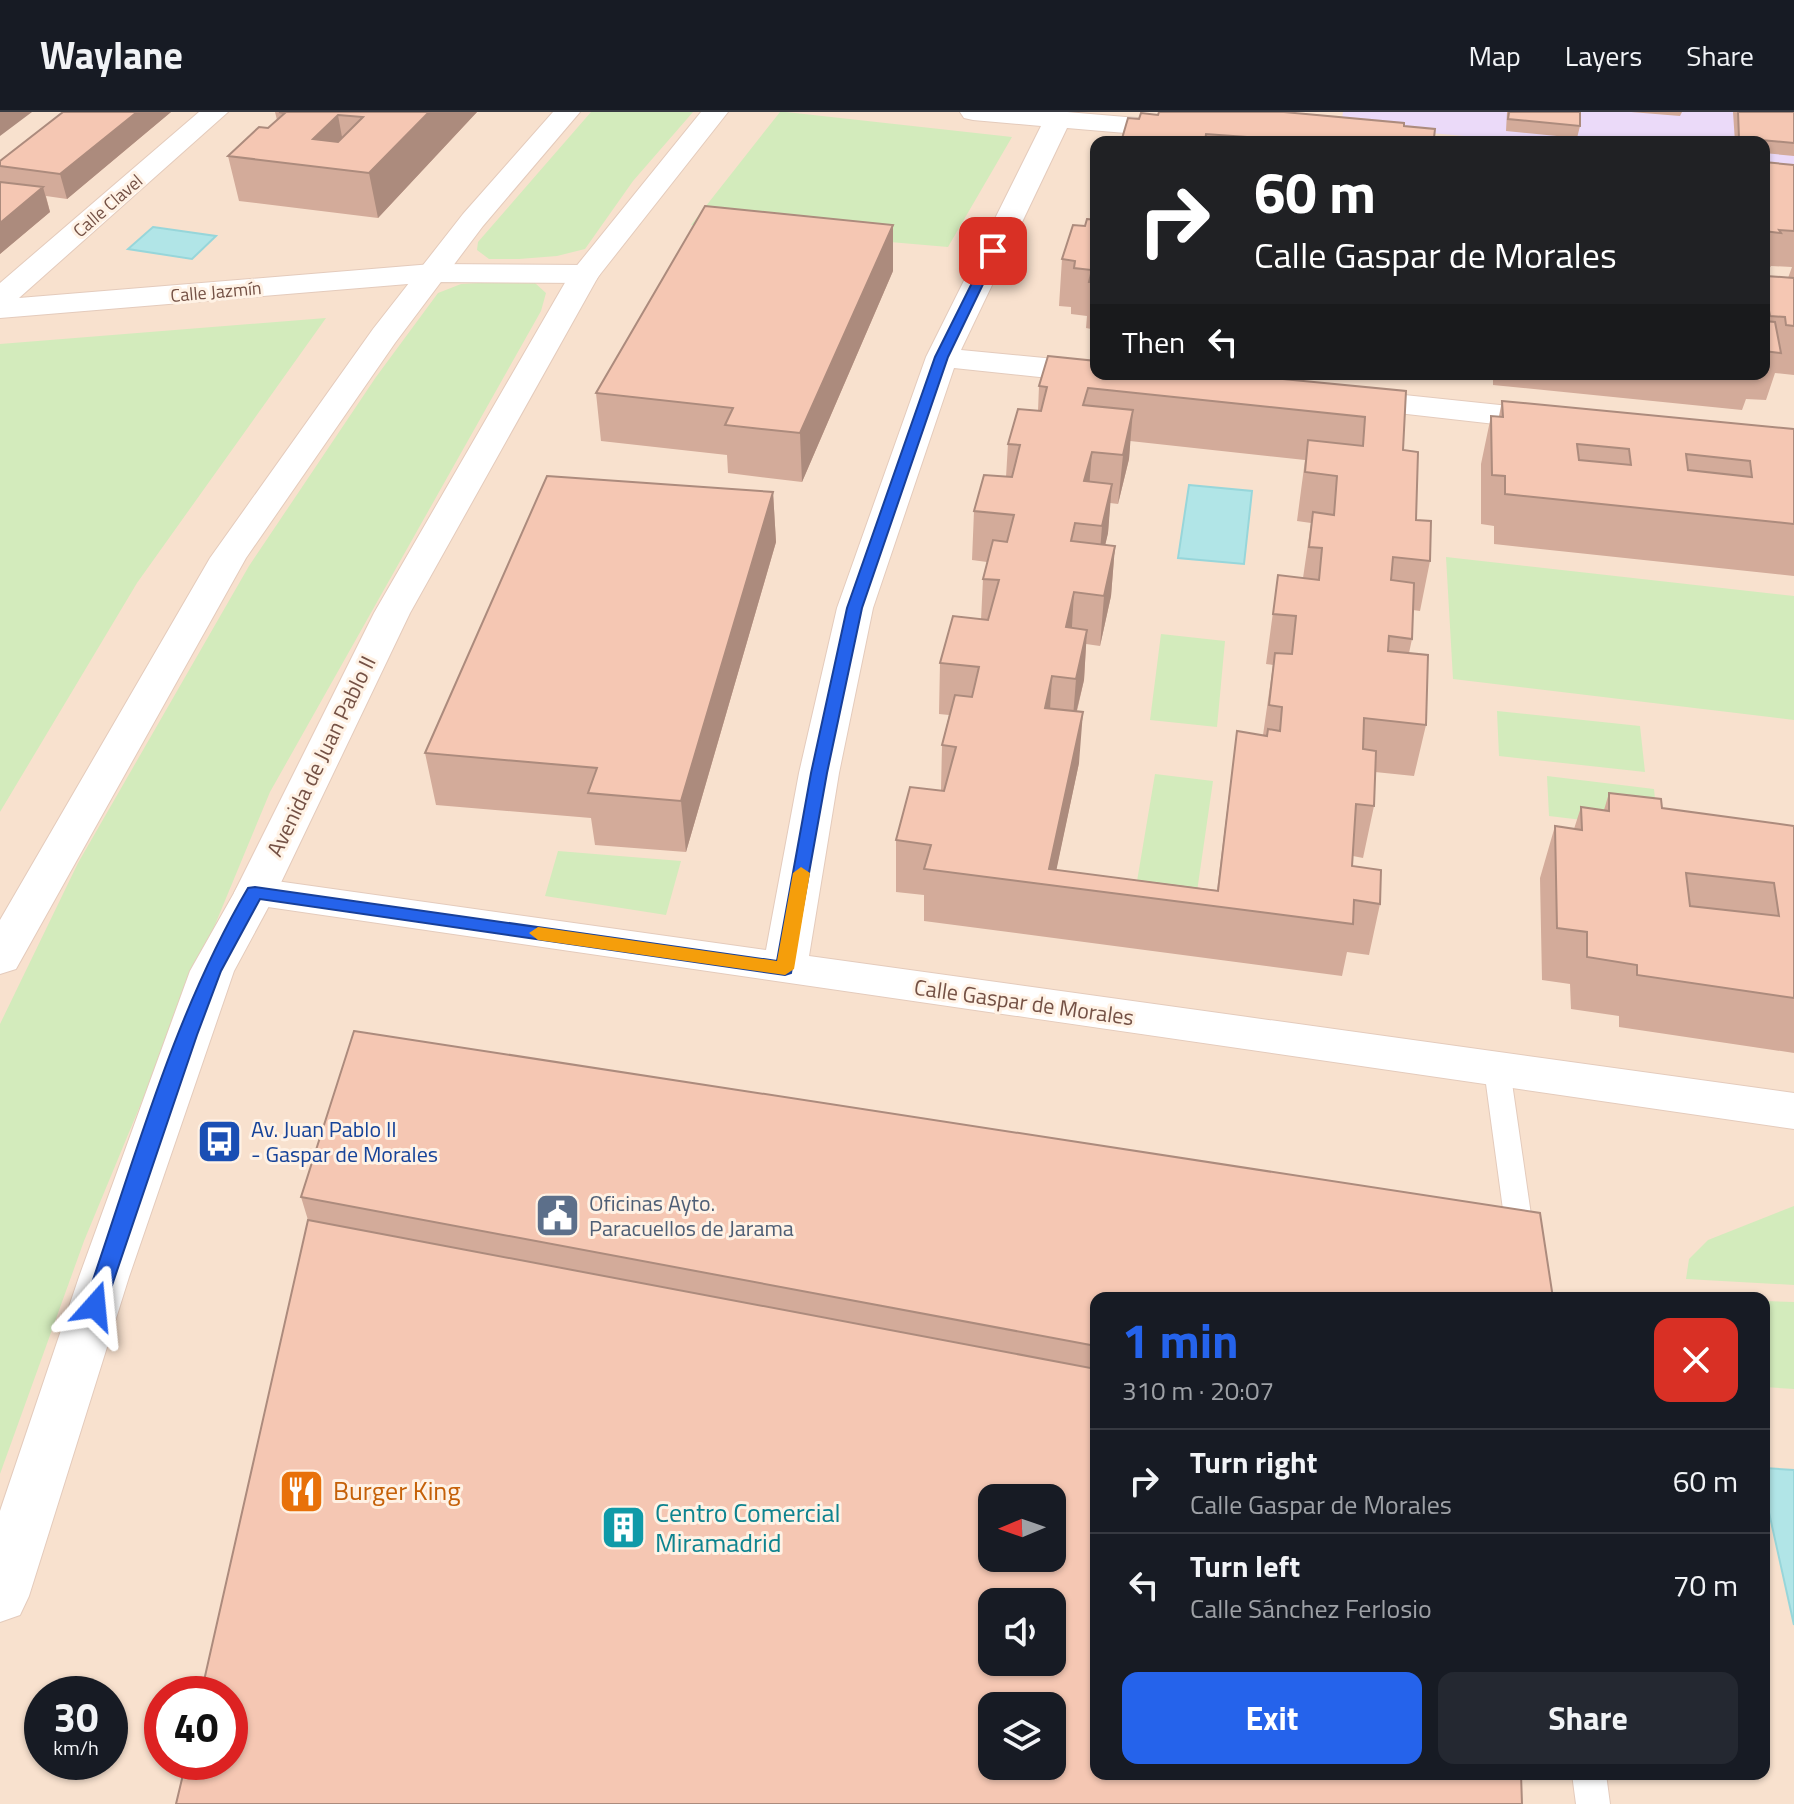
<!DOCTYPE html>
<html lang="en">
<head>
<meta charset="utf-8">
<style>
  :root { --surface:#171b24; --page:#242831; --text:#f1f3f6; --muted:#9ea1a6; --line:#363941; --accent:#2563eb }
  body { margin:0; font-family:"Titillium Web",sans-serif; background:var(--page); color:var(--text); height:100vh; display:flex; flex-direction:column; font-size:30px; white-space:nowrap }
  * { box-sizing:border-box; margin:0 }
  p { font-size:26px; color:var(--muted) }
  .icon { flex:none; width:44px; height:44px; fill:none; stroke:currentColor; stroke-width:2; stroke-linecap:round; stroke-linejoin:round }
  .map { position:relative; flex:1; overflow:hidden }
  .side { position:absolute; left:1090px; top:1180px; width:680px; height:488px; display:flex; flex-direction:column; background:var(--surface); border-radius:16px; box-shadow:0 2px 6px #0004 }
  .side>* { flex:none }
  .guide { position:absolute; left:1090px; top:24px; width:680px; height:244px; border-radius:16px; box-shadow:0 2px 6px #0004; background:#202124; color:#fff; overflow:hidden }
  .needle { width:52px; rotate:268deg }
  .fabs { position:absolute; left:978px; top:1372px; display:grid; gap:16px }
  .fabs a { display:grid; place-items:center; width:88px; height:88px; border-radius:16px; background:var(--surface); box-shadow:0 2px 6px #0004; font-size:40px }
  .speed { position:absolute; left:24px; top:1564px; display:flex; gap:16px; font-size:40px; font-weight:700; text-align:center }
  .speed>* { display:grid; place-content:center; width:104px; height:104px; border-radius:50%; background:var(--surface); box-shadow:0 2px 6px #0004; line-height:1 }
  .speed small { font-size:20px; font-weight:400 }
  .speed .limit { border:12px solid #d22; background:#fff; color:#111 }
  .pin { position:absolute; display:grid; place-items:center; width:68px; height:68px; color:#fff; margin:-34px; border-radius:16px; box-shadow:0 4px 12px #0006 }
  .me { position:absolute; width:88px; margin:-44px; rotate:18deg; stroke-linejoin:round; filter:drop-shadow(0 0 6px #0008) }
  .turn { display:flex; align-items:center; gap:28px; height:168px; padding:0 32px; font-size:36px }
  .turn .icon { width:104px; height:104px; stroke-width:2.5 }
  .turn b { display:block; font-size:56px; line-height:68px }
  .then { display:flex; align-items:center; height:76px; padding:0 32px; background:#0003; gap:16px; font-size:30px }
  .round { display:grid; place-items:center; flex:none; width:84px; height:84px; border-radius:16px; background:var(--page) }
  .headline { display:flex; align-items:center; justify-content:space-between; height:136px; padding:0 32px }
  h1 { font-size:48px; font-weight:700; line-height:60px; color:var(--accent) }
  .action { display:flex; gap:16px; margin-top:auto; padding:16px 32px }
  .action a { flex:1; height:92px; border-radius:16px; background:var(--accent); color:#fff; font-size:32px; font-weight:700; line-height:92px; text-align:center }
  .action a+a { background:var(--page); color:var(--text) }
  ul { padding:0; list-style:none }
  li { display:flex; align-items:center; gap:24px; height:104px; padding:0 32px; border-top:2px solid var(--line) }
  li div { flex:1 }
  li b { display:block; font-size:30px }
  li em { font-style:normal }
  header { display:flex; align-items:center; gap:48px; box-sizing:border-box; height:112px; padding:0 40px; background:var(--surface); border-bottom:2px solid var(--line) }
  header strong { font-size:38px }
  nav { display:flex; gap:44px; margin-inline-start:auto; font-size:28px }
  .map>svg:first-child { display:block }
  .residential { fill:#f8e1ce; fill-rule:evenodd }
  .education { fill:#ebdaf9 }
  .green { fill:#d3ebbc }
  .water { fill:#b1e5e7; stroke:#97d6da; stroke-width:2 }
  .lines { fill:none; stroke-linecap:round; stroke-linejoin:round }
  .service-casing { stroke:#e4cbbc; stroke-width:2 }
  .minor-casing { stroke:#e4cbbc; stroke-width:2 }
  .tertiary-casing { stroke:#e4cbbc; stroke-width:2 }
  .service { fill:#fff; fill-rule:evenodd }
  .minor { fill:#fff; fill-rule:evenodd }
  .tertiary { fill:#fff; fill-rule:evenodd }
  .wall { fill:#d3ab9a; fill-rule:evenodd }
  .shaded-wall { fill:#ac8b7d }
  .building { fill:#f5c7b3; stroke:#ac8b7d; stroke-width:2; fill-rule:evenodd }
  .route { fill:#2563eb; stroke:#184099; stroke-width:2 }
  .slow { fill:#f59e0b }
  .labels { text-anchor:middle; stroke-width:6; stroke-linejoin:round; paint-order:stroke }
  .far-street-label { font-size:18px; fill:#745145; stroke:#fff2e5 }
  .street-label { font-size:22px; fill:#745145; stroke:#fff2e5 }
  .transit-label { font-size:22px; fill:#164399; stroke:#fff2e5; text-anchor:start }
  .service-label { font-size:22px; fill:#4e5e75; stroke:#fff2e5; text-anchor:start }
  .near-food-label { font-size:26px; fill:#c56008; stroke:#fff2e5; text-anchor:start }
  .near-culture-label { font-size:26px; fill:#0d838f; stroke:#fff2e5; text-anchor:start }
</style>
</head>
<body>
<header>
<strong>Waylane</strong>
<nav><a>Map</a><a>Layers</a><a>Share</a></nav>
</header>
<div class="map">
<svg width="1794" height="1692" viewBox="0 0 1794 1692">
  <rect width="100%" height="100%" fill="#feeedd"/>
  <!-- residential -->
  <path class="residential" d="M 0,0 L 1794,0 L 1794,1692 L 0,1692 ZM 1096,30 L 1764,30 L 1764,262 L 1096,262 ZM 1096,1186 L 1764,1186 L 1764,1662 L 1096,1662 ZM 992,1386 L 1052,1386 L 1052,1446 L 992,1446 ZM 992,1490 L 1052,1490 L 1052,1550 L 992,1550 ZM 42,1582 L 110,1582 L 110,1650 L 42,1650 ZM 162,1582 L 230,1582 L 230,1650 L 162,1650 ZM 992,1594 L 1052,1594 L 1052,1654 L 992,1654 Z"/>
  <!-- education -->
  <path class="education" d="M 1343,0 L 1794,0 L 1794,54 L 1764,51 L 1764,30 L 1532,30 L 1341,13 Z"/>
  <!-- green -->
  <path class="green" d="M 591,0 L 693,0 L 633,69 L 585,137 L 557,144 L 519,147 L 489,147 L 477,138 L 478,130 Z
    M 780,0 L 786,0 L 1012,25 L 948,135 L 691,113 Z
    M 510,169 L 535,171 L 546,181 L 541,199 L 270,680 L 84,1129 L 0,1362 L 0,912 L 78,751 L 249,454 L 376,265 L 438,181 L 461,172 Z
    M 326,206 L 137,471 L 0,700 L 0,232 Z
    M 1446,445 L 1794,484 L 1794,608 L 1453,567 Z
    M 1161,522 L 1225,529 L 1217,615 L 1150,608 Z
    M 1497,599 L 1640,614 L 1645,660 L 1499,644 Z
    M 1155,662 L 1213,669 L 1192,814 L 1131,805 Z
    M 1547,664 L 1654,677 L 1658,717 L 1549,704 Z
    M 558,739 L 681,749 L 666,803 L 545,784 Z
    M 1794,1094 L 1794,1173 L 1686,1167 L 1689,1147 L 1708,1128 Z
    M 1764,1189 L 1794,1190 L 1794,1277 L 1764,1275 Z"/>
  <!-- water -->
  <path class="water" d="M 153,115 L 216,124 L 192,147 L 128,137 Z
    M 1189,373 L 1252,379 L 1244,452 L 1178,446 Z
    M 1764,1356 L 1794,1358 L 1794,1513 L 1764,1378 Z"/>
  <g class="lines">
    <defs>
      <path id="service" d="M 1497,948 L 1506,950 L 1510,957 L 1543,1186 L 1515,1186 L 1484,957 L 1488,950 Z
        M 1572,1662 L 1606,1662 L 1610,1692 L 1576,1692 Z"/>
      <path id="minor" d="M 199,0 L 228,0 L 19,186 L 432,152 L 585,153 L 596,156 L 600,162 L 596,168 L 585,171 L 432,170 L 0,206 L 0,171 Z
        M 960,0 L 1067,0 L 1184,10 L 1194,12 L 1197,18 L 1194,24 L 1184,26 L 1067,16 L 961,238 L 1096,251 L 1096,262 L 1111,262 L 1107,268 L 1096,271 L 954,256 L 873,496 L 839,661 L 809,844 L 1794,981 L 1794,1017 L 240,791 L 234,781 L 240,771 L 255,766 L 766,838 L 799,661 L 837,496 L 926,245 L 1041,14 L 973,8 L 964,6 Z
        M 1347,277 L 1557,299 L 1569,302 L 1573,309 L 1569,316 L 1557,319 L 1336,294 L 1331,287 L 1336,280 Z"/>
      <path id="tertiary" d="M 553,0 L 580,0 L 483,114 L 395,231 L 246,446 L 16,857 L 0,862 L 0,808 L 210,446 L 373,217 L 463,102 Z
        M 701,0 L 728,0 L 598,165 L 410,501 L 276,781 L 234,859 L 129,1165 L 29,1484 L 20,1503 L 0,1510 L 0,1399 L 79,1165 L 190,859 L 234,781 L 374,501 L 570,162 Z"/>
    </defs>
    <!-- service casing -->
    <use href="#service" class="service-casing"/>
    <!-- minor casing -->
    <use href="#minor" class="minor-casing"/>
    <!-- tertiary casing -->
    <use href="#tertiary" class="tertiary-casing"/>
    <!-- service -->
    <use href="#service" class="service"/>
    <!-- minor -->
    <use href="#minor" class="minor"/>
    <!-- tertiary -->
    <use href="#tertiary" class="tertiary"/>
  </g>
  <!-- wall -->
  <path class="wall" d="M 63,0 L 171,0 L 67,87 L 46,84 L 50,100 L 0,142 L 0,49 Z
    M 275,0 L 477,0 L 378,106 L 239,89 L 228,44 L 268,16 L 277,8 Z
    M 1507,0 L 1580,0 L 1580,14 L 1577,26 L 1506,19 Z
    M 1631,0 L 1682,0 L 1680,4 Z
    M 1733,0 L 1794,0 L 1794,44 L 1764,41 L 1764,30 L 1735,30 Z
    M 1158,3 L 1404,14 L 1434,26 L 1452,30 L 1121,30 L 1139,7 Z
    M 1764,50 L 1794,53 L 1794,263 L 1775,261 L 1766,288 L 1746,287 L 1742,298 L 1493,273 L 1493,262 L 1764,262 ZM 1771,154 L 1792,155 L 1788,166 L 1766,164 L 1765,157 L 1769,157 Z
    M 1096,108 L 1096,218 L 1086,216 L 1087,204 L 1071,202 L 1071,195 L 1059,194 L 1062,147 L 1085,114 Z
    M 893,159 L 802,370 L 728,361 L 727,343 L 601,329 L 596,281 Z
    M 1039,274 L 1406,279 L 1403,338 L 1416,408 L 1430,449 L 1420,499 L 1413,498 L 1412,527 L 1409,541 L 1426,613 L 1414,664 L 1375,660 L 1374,694 L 1363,746 L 1353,744 L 1352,754 L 1380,792 L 1369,843 L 1347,840 L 1342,864 L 924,809 L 924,783 L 896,780 L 896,728 L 941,678 L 942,633 L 949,603 L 939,602 L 940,551 L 981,508 L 983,467 L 987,450 L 972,448 L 974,399 L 1006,365 L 1008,332 L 1038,299 ZM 1130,329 L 1305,348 L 1297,409 L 1311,411 L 1303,466 L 1278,463 L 1266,552 L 1273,553 L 1263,623 L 1237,619 L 1217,778 L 1056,758 L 1079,651 L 1077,599 L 1084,568 L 1086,532 L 1100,534 L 1111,484 L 1115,434 L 1105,433 L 1108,421 L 1110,391 L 1118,392 L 1129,347 Z
    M 1502,289 L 1794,317 L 1794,464 L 1494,432 L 1494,414 L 1481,412 L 1481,352 L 1491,304 L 1499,304 Z
    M 773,380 L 776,430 L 686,740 L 595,733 L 591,706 L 436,693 L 425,641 Z
    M 1609,681 L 1662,696 L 1794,714 L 1794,941 L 1619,915 L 1619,904 L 1571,897 L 1570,872 L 1542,868 L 1540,766 L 1555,714 L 1574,717 L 1581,695 L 1604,698 Z
    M 301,1085 L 1096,1186 L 1096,1662 L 308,1108 Z"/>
  <!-- shaded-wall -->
  <path class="shaded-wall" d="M 0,0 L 32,0 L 0,24 Z
    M 137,0 L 171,0 L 67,87 L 60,62 Z
    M 429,0 L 477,0 L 378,106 L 369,61 Z
    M 338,3 L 346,47 L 313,27 Z
    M 43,75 L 50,100 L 0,142 L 0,111 Z
    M 893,113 L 893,159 L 802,370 L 800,321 Z
    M 1133,298 L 1129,347 L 1118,392 L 1123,343 Z
    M 1092,340 L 1088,389 L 1084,369 Z
    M 1112,372 L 1108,421 L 1098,464 L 1102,414 Z
    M 773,380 L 776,430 L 686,740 L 681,689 Z
    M 1115,434 L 1111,484 L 1100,534 L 1104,484 Z
    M 1074,480 L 1071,531 L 1066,515 Z
    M 1087,518 L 1084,568 L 1072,618 L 1076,567 Z
    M 1052,564 L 1049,615 L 1045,596 Z
    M 1083,600 L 1079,651 L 1053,774 L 1049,757 Z"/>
  <!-- building -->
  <path class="building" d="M 63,0 L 137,0 L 60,62 L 0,54 L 0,49 Z
    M 279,0 L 429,0 L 369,61 L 228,44 L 259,15 L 268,16 L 285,1 ZM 338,3 L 363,5 L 338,30 L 313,27 Z
    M 1159,0 L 1284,0 L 1404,11 L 1404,14 L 1435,17 L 1434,26 L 1453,28 L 1452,30 L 1260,30 L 1260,26 L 1206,22 L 1205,30 L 1121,30 L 1128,6 L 1139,7 L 1141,1 L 1158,3 Z
    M 1509,0 L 1580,0 L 1580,14 L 1508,7 Z
    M 1738,0 L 1794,0 L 1794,31 L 1739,26 Z
    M 1764,50 L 1794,53 L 1794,119 L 1779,118 L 1781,121 L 1764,119 L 1764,94 L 1768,94 L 1766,88 L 1764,88 Z
    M 0,70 L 43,75 L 0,111 Z
    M 705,94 L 893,113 L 800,321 L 725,313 L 733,296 L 596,281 Z
    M 1087,107 L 1096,108 L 1096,170 L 1089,170 L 1092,158 L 1074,156 L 1075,149 L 1062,147 L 1073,113 L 1085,114 Z
    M 1764,153 L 1766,164 L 1794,166 L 1794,214 L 1786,213 L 1785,205 L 1770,204 L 1766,182 L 1764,182 Z
    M 1764,209 L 1775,210 L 1781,241 L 1764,239 Z
    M 1048,244 L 1096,249 L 1096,262 L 1233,262 L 1406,279 L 1403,338 L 1418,340 L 1416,408 L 1431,409 L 1430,449 L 1393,445 L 1391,468 L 1414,471 L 1412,527 L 1389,524 L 1388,539 L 1428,543 L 1426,613 L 1364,606 L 1363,637 L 1376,639 L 1374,694 L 1356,692 L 1352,754 L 1381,758 L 1380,792 L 1354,788 L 1353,812 L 924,757 L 931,733 L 896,728 L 910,675 L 944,679 L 956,635 L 942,633 L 955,583 L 972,585 L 979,555 L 940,551 L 953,504 L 988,508 L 999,468 L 983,467 L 993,428 L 1007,430 L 1014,403 L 974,399 L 984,363 L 1012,365 L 1020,333 L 1008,332 L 1018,297 L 1041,299 L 1047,275 L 1039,274 ZM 1088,276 L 1365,305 L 1363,334 L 1308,328 L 1305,360 L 1337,364 L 1334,403 L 1313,400 L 1309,435 L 1322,436 L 1319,468 L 1278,463 L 1273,502 L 1296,504 L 1292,542 L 1275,541 L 1269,593 L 1282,595 L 1280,619 L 1268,617 L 1267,624 L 1237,619 L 1218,779 L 1049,757 L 1083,600 L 1045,596 L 1052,564 L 1076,567 L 1087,518 L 1066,515 L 1074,480 L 1104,484 L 1115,434 L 1071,429 L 1075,411 L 1102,414 L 1112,372 L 1084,369 L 1092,340 L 1123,343 L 1133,298 L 1083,293 Z
    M 1502,289 L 1794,317 L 1794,412 L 1505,382 L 1505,364 L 1492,363 L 1491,304 L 1503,305 ZM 1577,332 L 1629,337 L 1631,353 L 1579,348 ZM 1686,342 L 1750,349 L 1752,365 L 1688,358 Z
    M 547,364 L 773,380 L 681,689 L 588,681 L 597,656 L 425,641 Z
    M 1609,681 L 1661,687 L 1662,696 L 1794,714 L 1794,886 L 1637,863 L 1637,853 L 1587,845 L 1587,820 L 1557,816 L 1555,714 L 1582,718 L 1581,695 L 1609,699 ZM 1686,761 L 1774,771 L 1779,804 L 1690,794 Z
    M 354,919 L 1540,1101 L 1553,1186 L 1096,1186 L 1096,1234 L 301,1085 Z
    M 308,1108 L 1096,1257 L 1096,1662 L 1521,1662 L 1522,1692 L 176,1692 L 186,1650 L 230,1650 L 230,1582 L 201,1582 ZM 992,1386 L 1052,1386 L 1052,1446 L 992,1446 ZM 992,1490 L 1052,1490 L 1052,1550 L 992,1550 ZM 992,1594 L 1052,1594 L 1052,1654 L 992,1654 Z"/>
  <!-- route -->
  <path class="route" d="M 989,137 L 999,139 L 948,245 L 862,496 L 827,661 L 791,861 L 785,863 L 260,787 L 221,859 L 197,923 L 105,1194 L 102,1201 L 95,1203 L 87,1201 L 84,1194 C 133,1054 172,905 248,776 L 255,775 L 777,849 L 811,661 L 847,496 L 935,245 Z"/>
  <!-- slow -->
  <path class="slow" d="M 801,755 L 810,761 L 794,857 L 785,863 L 538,828 L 529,821 L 538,815 L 777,849 L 793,761 Z"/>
  <!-- icons -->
  <defs>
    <symbol id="bus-square" viewBox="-11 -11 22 22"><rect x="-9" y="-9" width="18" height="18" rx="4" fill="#1a4fb4" stroke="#fff2e5"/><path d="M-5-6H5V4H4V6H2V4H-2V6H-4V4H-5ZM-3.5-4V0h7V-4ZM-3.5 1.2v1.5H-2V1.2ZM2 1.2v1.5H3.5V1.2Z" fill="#fff"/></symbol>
    <symbol id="civic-square" viewBox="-11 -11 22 22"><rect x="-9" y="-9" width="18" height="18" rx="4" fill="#5c6f8a" stroke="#fff2e5"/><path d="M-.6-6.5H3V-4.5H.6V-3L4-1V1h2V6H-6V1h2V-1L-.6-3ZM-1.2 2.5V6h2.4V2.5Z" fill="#fff"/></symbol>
    <symbol id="restaurant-square" viewBox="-11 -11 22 22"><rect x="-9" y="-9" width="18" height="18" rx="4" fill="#e8710a" stroke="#fff2e5"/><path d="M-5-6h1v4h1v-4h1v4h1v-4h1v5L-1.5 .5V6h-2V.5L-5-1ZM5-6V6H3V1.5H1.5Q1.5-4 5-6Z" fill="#fff"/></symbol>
    <symbol id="building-square" viewBox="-11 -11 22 22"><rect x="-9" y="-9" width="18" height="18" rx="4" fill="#0f9aa8" stroke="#fff2e5"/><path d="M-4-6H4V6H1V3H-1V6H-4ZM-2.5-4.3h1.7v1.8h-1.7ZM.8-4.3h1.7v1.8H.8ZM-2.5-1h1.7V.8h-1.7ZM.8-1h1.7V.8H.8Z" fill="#fff"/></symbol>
  </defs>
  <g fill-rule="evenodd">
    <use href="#bus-square" x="194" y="1004" width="51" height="51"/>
    <use href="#civic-square" x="532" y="1078" width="51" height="51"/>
    <use href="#restaurant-square" x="276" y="1354" width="51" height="51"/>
    <use href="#building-square" x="598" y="1390" width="51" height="51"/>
  </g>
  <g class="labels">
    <!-- far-street labels -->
    <g class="far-street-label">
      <text transform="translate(108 94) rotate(-41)" y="6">Calle Clavel</text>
      <text transform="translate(216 180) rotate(-5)" y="6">Calle Jazmín</text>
    </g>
    <!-- street labels -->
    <g class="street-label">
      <text transform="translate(321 644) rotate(-64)" y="8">Avenida de Juan Pablo II</text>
      <text transform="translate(1024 890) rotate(8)" y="8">Calle Gaspar de Morales</text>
    </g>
    <!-- transit labels -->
    <g class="transit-label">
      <text x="251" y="1025">Av. Juan Pablo II<tspan x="251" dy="25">- Gaspar de Morales</tspan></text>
    </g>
    <!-- service labels -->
    <g class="service-label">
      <text x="589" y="1099">Oficinas Ayto.<tspan x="589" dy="25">Paracuellos de Jarama</tspan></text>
    </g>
    <!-- near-food labels -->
    <g class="near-food-label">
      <text x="333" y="1388">Burger King</text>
    </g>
    <!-- near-culture labels -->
    <g class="near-culture-label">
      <text x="655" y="1410">Centro Comercial<tspan x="655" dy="30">Miramadrid</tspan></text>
    </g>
  </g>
</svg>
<div class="fabs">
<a><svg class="needle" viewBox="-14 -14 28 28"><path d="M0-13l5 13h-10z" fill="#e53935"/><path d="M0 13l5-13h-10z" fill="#9ea1a6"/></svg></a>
<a><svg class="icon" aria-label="sound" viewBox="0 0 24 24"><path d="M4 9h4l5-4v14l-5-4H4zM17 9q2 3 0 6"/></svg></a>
<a><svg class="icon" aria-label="layers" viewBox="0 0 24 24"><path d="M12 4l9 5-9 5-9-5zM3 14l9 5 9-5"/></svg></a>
</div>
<div class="speed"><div>30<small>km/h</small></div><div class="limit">40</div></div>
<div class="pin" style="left:993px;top:139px;background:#d93025"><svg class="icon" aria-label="arrive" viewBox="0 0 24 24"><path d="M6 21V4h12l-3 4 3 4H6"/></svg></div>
<svg class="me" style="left:95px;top:1194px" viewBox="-20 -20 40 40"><path d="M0-17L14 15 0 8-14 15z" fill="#2563eb" stroke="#fff" stroke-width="4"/></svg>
<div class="guide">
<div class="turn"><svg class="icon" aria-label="right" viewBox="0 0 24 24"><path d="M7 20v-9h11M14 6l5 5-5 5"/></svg><div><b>60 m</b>Calle Gaspar de Morales</div></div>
<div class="then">Then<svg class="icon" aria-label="left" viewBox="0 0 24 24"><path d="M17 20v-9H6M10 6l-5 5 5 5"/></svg></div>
</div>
<section class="side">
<div class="headline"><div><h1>1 min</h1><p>310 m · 20:07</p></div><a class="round" style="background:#d93025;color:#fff"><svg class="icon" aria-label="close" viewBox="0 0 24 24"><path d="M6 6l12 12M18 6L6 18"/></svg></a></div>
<ul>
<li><svg class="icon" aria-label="right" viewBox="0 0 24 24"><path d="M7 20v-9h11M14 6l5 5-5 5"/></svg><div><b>Turn right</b><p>Calle Gaspar de Morales</p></div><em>60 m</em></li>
<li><svg class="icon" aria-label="left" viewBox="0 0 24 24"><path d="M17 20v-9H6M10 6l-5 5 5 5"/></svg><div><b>Turn left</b><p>Calle Sánchez Ferlosio</p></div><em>70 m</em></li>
</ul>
<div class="action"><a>Exit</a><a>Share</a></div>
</section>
</div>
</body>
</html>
